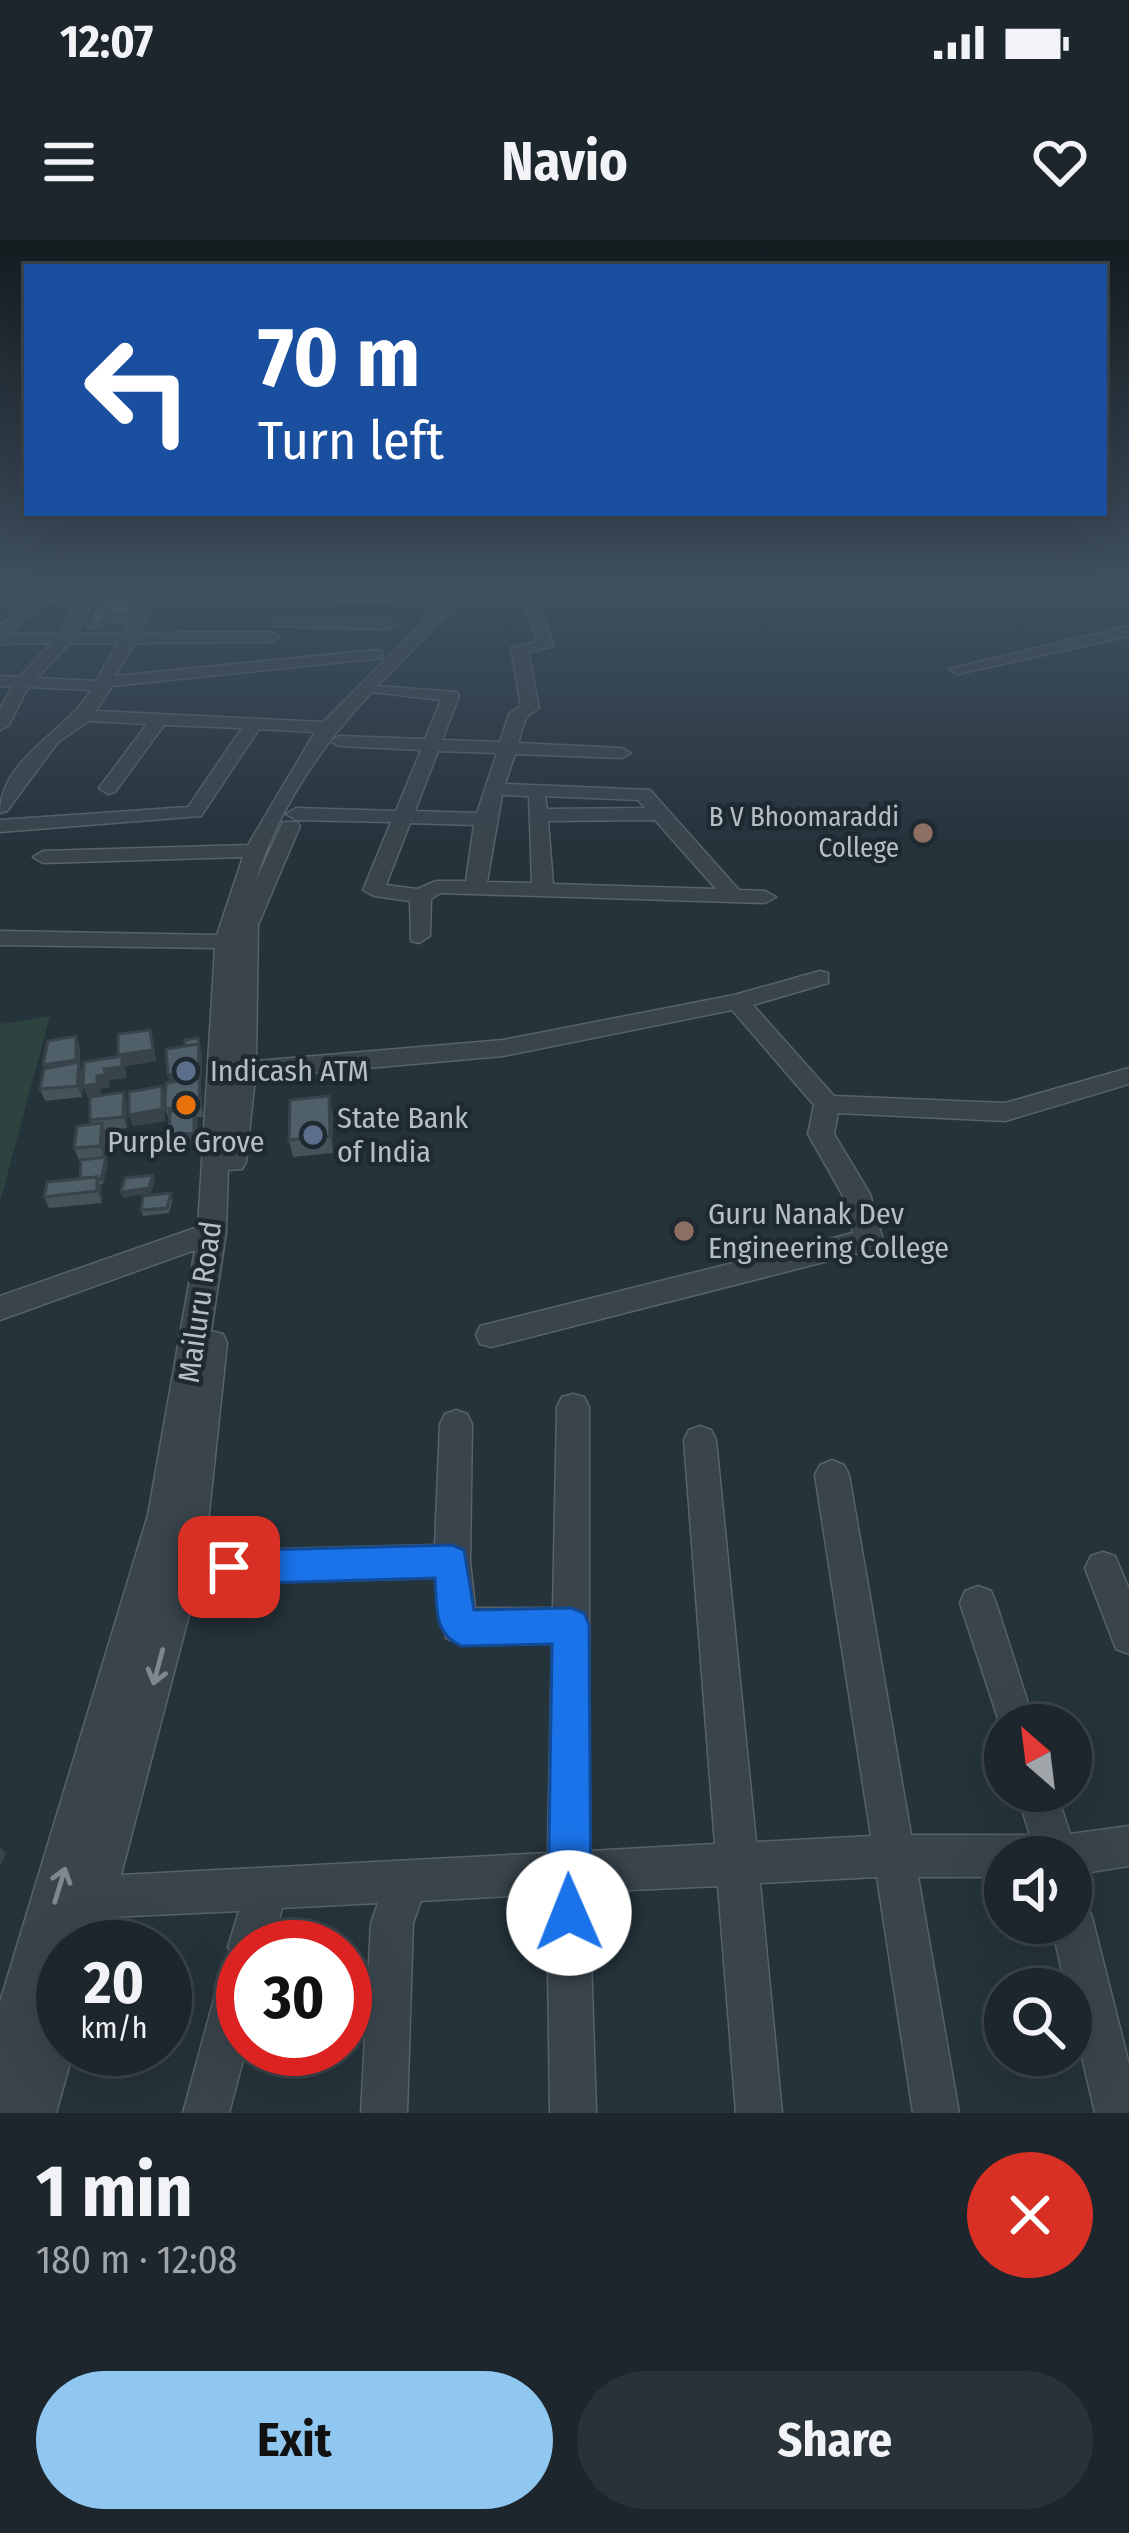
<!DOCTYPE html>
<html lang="en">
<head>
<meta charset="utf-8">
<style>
  :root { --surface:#1c262c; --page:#293238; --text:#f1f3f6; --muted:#a0a5a9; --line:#3a4348; --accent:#90c7f1 }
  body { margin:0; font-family:"Fira Sans Condensed",sans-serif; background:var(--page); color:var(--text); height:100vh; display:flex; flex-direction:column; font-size:45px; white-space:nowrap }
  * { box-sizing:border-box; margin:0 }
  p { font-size:39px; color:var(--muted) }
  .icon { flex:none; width:66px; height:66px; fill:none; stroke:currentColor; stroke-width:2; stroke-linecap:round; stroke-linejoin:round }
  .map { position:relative; height:1873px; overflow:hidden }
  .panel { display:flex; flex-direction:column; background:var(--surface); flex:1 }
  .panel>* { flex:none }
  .banner { position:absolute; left:24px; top:24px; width:1083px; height:252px; border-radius:0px; box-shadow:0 12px 48px #0002,0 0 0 3px var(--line); background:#1a4fa0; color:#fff; overflow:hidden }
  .needle { width:78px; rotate:332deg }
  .fabs { position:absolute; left:984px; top:1464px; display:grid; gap:24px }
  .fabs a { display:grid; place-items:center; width:108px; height:108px; border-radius:50%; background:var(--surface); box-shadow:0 12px 48px #0002,0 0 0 3px var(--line); font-size:60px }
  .speed { position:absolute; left:36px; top:1680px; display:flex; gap:24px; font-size:60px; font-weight:700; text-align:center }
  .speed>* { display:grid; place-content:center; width:156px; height:156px; border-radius:50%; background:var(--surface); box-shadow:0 12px 48px #0002,0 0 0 3px var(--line); line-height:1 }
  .speed small { font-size:30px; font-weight:400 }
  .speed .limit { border:18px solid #d22; background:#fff; color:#111 }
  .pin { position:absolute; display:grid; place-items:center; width:102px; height:102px; color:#fff; margin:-51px; border-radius:24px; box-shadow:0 6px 18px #0006 }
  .me { position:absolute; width:132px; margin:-66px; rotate:359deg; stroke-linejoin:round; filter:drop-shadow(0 0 9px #0008) }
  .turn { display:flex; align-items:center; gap:42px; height:252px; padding:0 36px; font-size:54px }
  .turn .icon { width:156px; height:156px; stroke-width:2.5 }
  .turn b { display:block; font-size:84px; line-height:102px }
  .round { display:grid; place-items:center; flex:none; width:126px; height:126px; border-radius:63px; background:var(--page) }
  .head { display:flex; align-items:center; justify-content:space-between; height:204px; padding:0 36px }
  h1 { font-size:72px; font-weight:700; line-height:90px }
  .button { display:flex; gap:24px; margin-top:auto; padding:24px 36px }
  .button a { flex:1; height:138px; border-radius:72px; background:var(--accent); color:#111; font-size:48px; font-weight:700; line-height:138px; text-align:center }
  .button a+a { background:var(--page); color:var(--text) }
  .status { display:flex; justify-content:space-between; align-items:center; height:84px; padding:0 60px; background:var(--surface); direction:ltr }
  .status svg { height:33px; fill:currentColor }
  header { display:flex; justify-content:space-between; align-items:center; height:156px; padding:0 36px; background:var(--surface); font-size:54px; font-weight:700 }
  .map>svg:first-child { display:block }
  .green { fill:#2d433f }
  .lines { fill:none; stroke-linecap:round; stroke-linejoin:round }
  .minor-casing { stroke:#57626a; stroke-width:3 }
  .minor { fill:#39444c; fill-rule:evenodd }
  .wall { fill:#45535a }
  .shaded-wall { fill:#38434a }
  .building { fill:#506069; stroke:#38434a; stroke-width:3 }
  .oneway { stroke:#7d8890 }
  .route { fill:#1a73e8; stroke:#114b97; stroke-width:3 }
  .education-dot { fill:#8d6e63; stroke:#1e2931; stroke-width:4.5 }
  .service-dot { fill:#5c6f8a; stroke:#1e2931; stroke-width:4.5 }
  .food-dot { fill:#e8710a; stroke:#1e2931; stroke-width:4.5 }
  .labels { text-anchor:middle; stroke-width:9; stroke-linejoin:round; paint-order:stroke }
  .far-poi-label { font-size:27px; fill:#b4bfc7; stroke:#1e2931; text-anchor:end }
  .poi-label { font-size:30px; fill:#b4bfc7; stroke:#1e2931; text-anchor:start }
  .street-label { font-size:30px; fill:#b4bfc7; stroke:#1e2931 }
</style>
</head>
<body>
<div class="status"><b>12:07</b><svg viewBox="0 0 49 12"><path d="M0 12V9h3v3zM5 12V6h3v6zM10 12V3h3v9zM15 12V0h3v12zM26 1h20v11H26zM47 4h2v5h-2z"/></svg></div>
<header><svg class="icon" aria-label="menu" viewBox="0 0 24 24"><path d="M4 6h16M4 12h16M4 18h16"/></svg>Navio<svg class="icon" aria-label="heart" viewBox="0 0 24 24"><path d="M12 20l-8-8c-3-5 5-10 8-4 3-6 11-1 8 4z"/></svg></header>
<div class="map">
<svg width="1129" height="1873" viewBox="0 0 1129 1873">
  <rect width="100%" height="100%" fill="#25333b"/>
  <!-- green -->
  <path class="green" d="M 50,776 L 0,962 L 0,784 Z"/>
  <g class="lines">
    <defs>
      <path id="minor" d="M 48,345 L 61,345 L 58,351 L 84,350 L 87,345 L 101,345 L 99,350 L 151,345 L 354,345 L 347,349 L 159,356 L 139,393 L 271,392 L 279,397 L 271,402 L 134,403 L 115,436 L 376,410 L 382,412 L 382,418 L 112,446 L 96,471 L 323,482 L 460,345 L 533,348 L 554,406 L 528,412 L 539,468 L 526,477 L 518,503 L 622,508 L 631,513 L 622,518 L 515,514 L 505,544 L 650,550 L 739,650 L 765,651 L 776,657 L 765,663 L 440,653 L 431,659 L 430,696 L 419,703 L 411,701 L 410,661 L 374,656 L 363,650 L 391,582 L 296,580 L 286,574 L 296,568 L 396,571 L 421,510 L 339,506 L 330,501 L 339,496 L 425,499 L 441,460 L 372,452 C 322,504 277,571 256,640 L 283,582 L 297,582 L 300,586 L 258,685 L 256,821 L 503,800 L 734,755 L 820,731 L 828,733 L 828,743 L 753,765 L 834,856 L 1005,863 L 1129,828 L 1129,844 L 1005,881 L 838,873 L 834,894 L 870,954 L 883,1000 L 879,1008 L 491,1107 L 480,1104 L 476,1095 L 480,1086 L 853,993 L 842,954 L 808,894 L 814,865 L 732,770 L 503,816 L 255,838 L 246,922 L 242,929 L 228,930 L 226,993 L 211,1091 L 223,1094 L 227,1103 L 205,1311 L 435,1305 L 440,1184 L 445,1174 L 456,1170 L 467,1174 L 472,1184 L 470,1321 L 475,1368 L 553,1368 L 557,1167 L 562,1157 L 573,1154 L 584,1157 L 589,1167 L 589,1611 L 715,1604 L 684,1200 L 689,1190 L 700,1186 L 711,1190 L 716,1200 L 756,1602 L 871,1596 L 815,1235 L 820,1225 L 832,1220 L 844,1225 L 849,1235 L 911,1595 L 1030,1595 L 1016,1551 L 1056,1551 L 1070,1594 L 1129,1586 L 1129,1626 L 1071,1635 L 1071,1617 L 1005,1617 L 1005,1637 L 918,1637 L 959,1873 L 913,1873 L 877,1637 L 760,1643 L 782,1873 L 736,1873 L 718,1646 L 589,1652 L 596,1873 L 550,1873 L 547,1654 L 421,1661 L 413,1683 L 407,1873 L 361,1873 L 371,1683 L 378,1663 L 282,1668 L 272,1707 L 243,1707 L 246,1809 L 229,1873 L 183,1873 L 221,1733 L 232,1716 L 228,1707 L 239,1671 L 109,1677 L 102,1707 L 63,1707 L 63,1718 L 59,1709 L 47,1752 L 63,1745 L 63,1809 L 74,1809 L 56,1873 L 0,1873 L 0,1762 L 148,1275 L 195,1010 L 0,1080 L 0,1056 L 198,987 L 215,708 L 0,705 L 0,691 L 217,695 L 243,617 L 43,623 L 33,617 L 43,611 L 248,605 L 315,492 L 259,489 L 201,576 L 0,592 L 0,580 L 188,567 L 242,488 L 164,485 L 115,552 L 108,554 L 99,548 L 147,484 L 89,481 L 58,502 L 7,571 L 0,573 C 0,518 67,492 91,450 L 28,447 L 9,485 L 0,490 L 0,469 L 12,447 L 0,446 L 0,436 L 19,437 L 52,403 L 0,404 L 0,386 ZM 474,347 L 522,355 L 537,402 L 511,408 L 521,466 L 509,474 L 500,502 L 442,500 L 459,456 L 457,452 L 377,446 ZM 144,357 L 123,393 L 76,394 L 94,359 ZM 79,359 L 60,394 L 9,394 L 47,360 ZM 70,403 L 118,403 L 96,441 L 37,438 ZM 438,511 L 497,513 L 477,573 L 415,571 ZM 502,555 L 529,556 L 532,643 L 487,642 ZM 545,556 L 638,560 L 645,568 L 547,569 ZM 655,580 L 716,649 L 553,644 L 548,581 ZM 410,583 L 474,585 L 466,641 L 436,641 L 417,649 L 386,645 ZM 436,1338 L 446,1398 L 459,1404 L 552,1403 L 548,1613 L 121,1635 L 197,1344 Z
        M 386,354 L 391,355 L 391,361 L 323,363 L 316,359 L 323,355 Z
        M 279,378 L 387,379 L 395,384 L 387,389 L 274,386 L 274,380 Z
        M 1129,386 L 1129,396 L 957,434 L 949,429 Z
        M 1103,1312 L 1115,1316 L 1129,1349 L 1129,1414 L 1116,1409 L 1085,1328 L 1091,1316 Z
        M 978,1346 L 991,1351 L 996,1363 L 1035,1485 L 1005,1485 L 1005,1500 L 960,1363 L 965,1351 Z
        M 1071,1656 L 1086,1662 L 1092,1677 L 1129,1824 L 1129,1873 L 1095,1873 L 1071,1770 L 1071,1749 L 1066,1749 L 1051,1683 L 1071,1683 Z"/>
    </defs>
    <!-- minor casing -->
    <use href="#minor" class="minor-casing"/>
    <!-- minor -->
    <use href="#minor" class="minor"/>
  </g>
  <!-- wall -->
  <path class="wall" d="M 133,360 L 136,369 L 133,384 L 110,385 L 108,378 L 102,389 L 89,389 L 87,384 Z
    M 198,798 L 202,815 L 201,842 L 200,842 L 203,877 L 197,877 L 197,904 L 173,908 L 169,896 L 170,881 L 165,869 L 165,881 L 133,886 L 129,875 L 165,857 L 170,843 L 168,835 L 185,806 Z
    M 153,801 L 156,821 L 125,826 L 126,838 L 108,840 L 110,847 L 101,848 L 101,855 L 124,852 L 127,863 L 127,888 L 105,890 L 104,917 L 79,920 L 74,908 L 92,884 L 90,880 L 100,855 L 88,857 L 83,846 L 119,816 Z
    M 80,808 L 80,826 L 83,833 L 82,857 L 45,861 L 40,849 Z
    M 333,873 L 333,913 L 293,917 L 289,900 Z
    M 108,923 L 103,944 L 100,945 L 102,963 L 49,968 L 44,957 Z
    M 173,958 L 169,973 L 143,976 L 141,970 Z"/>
  <!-- shaded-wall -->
  <path class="shaded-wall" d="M 150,790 L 156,821 L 125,826 L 126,838 L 108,840 L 104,829 L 122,827 L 118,815 Z
    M 76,796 L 80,808 L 80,826 L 83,833 L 82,857 L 77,846 L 47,836 L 43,825 Z
    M 198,798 L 202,815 L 201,842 L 200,842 L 203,877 L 200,865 L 171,847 L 168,835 Z
    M 106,835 L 110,847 L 101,848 L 101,855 L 88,857 L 83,846 L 97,836 Z
    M 162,846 L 165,857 L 165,881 L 133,886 L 129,875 Z
    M 124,852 L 127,863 L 127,888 L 123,877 Z
    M 329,856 L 333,873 L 333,913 L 330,896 Z
    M 194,869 L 198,880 L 197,904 L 173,908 L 169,896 Z
    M 102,883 L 106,894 L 104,917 L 100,906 Z
    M 106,917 L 108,923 L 103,944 L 101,939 Z
    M 153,935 L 155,941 L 151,953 L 123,958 L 121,952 Z
    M 97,937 L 101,948 L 102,963 L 97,951 Z
    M 0,1607 L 6,1613 L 0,1627 Z"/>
  <!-- building -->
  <path class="building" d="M 115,360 L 133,360 L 131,375 L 107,375 Z
    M 115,361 L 100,384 L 87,384 L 101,362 Z
    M 150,790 L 153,810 L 118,815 L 118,794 Z
    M 76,796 L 76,820 L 43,825 L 48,801 Z
    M 198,798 L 199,808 L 199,804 L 185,806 L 185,800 Z
    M 199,804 L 198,831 L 168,835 L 166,809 Z
    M 122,816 L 122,827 L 104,829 L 106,835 L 97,836 L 97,844 L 83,846 L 84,822 Z
    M 79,822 L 77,846 L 40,849 L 44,829 Z
    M 199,838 L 200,865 L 165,869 L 166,843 Z
    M 162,846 L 162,869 L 129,875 L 129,852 Z
    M 124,852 L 123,877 L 90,880 L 90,857 Z
    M 329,856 L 330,896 L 289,900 L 290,860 Z
    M 194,869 L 194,893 L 169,896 L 170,871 Z
    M 102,883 L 100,906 L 74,908 L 77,886 Z
    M 106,917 L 101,939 L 97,939 L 97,937 L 80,938 L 81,920 Z
    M 153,935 L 149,948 L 121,952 L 125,938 Z
    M 97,937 L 97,951 L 44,957 L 47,942 Z
    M 171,953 L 167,968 L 141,970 L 143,956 Z"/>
  <!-- one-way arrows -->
  <defs><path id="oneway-shaft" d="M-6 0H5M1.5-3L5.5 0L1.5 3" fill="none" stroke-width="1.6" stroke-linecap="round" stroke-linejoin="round" transform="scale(3)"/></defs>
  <g class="oneway">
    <use href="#oneway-shaft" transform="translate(158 1427) rotate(105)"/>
    <use href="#oneway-shaft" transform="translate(60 1645) rotate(-73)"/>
  </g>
  <!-- sky -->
  <linearGradient id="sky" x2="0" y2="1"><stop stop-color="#141c20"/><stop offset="0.57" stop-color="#405060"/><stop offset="1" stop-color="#405060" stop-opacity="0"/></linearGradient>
  <rect width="1129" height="607" fill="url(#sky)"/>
  <!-- route -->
  <path class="route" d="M 452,1305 L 464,1310 L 474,1370 L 571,1368 L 584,1373 L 589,1385 L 591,1673 L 584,1688 L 569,1694 L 554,1688 L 548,1673 L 552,1404 L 462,1406 C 433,1395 437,1366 435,1338 L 229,1344 L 216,1339 L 211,1327 L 216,1315 L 229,1311 Z"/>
  <!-- markers -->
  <g class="education-dot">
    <circle cx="923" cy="593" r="12"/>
    <circle cx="684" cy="991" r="12"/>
  </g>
  <g class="service-dot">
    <circle cx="186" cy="831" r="12"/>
    <circle cx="313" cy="895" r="12"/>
  </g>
  <circle class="food-dot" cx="186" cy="865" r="12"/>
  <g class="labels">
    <!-- far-poi labels -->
    <g class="far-poi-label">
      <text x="899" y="586">B V Bhoomaraddi<tspan x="899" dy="31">College</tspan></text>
    </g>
    <!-- poi labels -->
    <g class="poi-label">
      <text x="210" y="841">Indicash ATM</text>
      <text x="337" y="888">State Bank<tspan x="337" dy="34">of India</tspan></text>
      <text x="186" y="912" text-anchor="middle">Purple Grove</text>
      <text x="708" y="984">Guru Nanak Dev<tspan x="708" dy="34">Engineering College</tspan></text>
    </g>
    <!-- street labels -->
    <g class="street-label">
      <text transform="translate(200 1062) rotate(-82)" y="10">Mailuru Road</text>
    </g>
  </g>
</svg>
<div class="fabs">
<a><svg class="needle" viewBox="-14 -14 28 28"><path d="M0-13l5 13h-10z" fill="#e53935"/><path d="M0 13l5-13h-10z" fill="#a0a5a9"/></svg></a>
<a><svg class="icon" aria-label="sound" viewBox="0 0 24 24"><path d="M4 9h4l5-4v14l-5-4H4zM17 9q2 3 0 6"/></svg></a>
<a><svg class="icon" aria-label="search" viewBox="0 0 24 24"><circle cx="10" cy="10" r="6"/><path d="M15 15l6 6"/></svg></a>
</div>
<div class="speed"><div>20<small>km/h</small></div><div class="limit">30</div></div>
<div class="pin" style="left:229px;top:1327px;background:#d93025"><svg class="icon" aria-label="arrive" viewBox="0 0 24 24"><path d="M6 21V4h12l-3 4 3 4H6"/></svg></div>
<svg class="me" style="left:569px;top:1673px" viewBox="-20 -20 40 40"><circle r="19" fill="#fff"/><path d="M0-13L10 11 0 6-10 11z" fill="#1a73e8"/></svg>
<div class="banner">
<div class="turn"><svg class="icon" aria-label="left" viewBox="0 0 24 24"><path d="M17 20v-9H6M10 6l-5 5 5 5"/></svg><div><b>70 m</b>Turn left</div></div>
</div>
</div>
<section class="panel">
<div class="head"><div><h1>1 min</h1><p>180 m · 12:08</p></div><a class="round" style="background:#d93025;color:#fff"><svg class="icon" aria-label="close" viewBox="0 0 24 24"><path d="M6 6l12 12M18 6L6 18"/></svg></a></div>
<div class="button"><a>Exit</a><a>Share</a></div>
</section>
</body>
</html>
